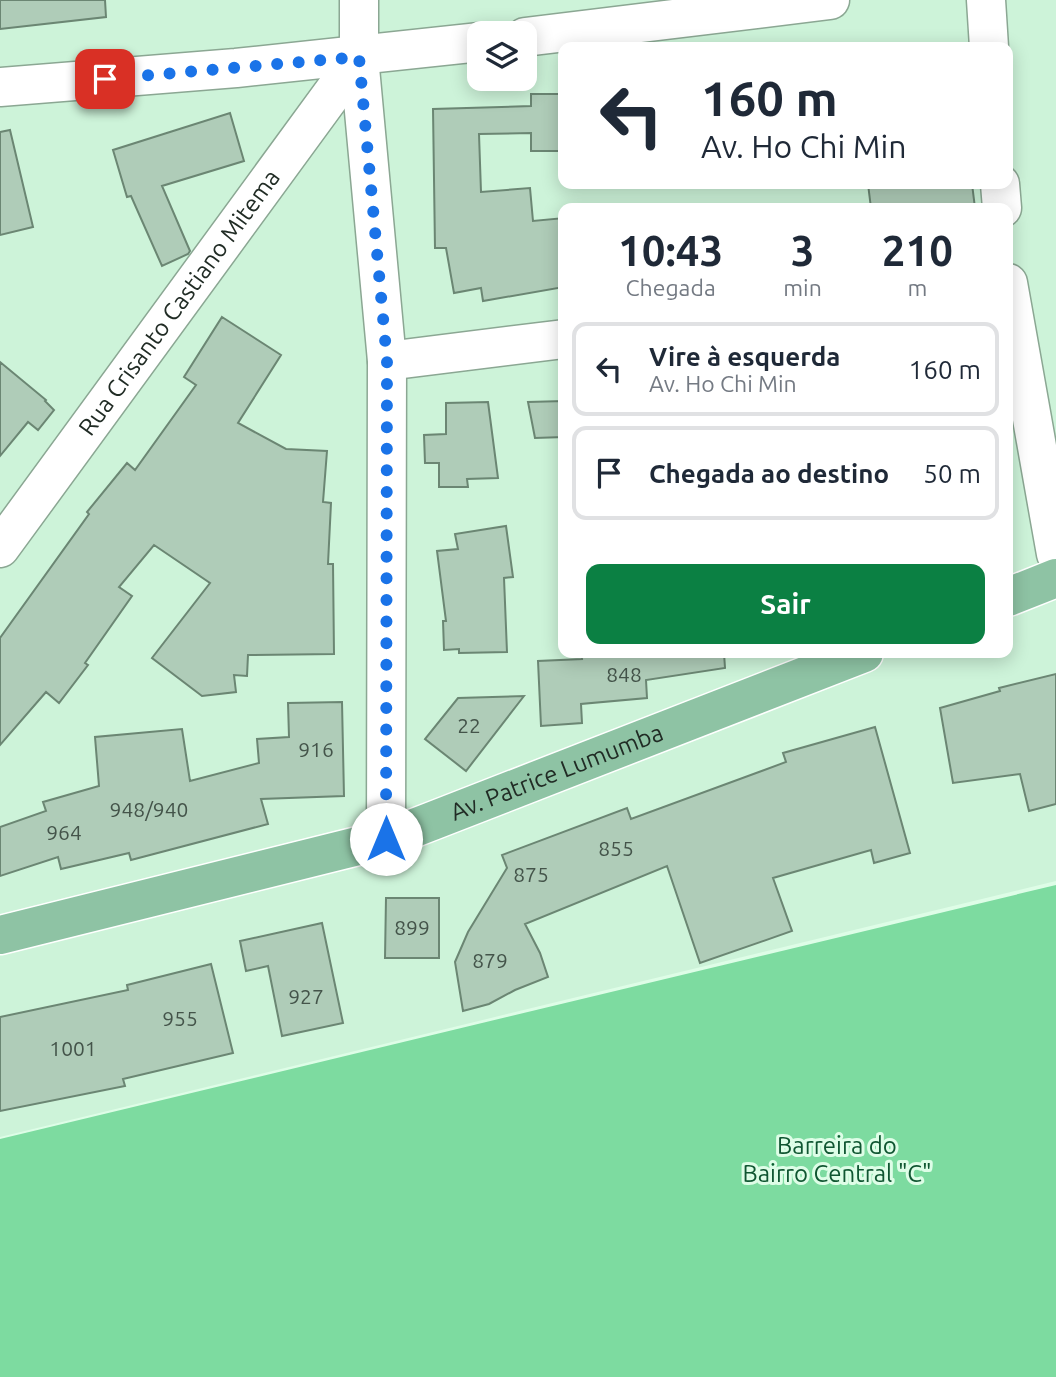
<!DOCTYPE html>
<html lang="pt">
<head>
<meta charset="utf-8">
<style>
  :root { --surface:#fff; --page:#f2f2f3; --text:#1f2937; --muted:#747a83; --line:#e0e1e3; --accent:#0b8043 }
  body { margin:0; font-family:Ubuntu,sans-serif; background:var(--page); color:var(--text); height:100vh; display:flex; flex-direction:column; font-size:26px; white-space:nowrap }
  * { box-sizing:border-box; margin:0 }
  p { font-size:23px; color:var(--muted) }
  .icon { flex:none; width:38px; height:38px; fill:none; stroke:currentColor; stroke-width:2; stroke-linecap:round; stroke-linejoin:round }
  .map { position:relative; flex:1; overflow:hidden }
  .sheet { position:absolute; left:558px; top:203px; width:455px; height:455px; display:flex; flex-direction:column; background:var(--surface); border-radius:14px; box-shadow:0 4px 18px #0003 }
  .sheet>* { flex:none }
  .banner { position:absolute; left:558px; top:42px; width:455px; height:147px; border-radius:14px; box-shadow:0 4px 18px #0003; background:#fff; color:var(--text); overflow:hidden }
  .buttons { position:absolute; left:467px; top:21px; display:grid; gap:14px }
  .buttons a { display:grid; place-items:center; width:70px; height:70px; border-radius:14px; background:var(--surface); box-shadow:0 4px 18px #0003; font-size:35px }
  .pin { position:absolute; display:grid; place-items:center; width:60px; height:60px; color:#fff; margin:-30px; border-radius:14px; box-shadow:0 4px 10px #0006 }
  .me { position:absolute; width:77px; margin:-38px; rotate:0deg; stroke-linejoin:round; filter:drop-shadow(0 0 5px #0008) }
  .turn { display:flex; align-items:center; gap:24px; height:147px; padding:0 28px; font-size:32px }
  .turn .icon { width:91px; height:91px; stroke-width:2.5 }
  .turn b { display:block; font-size:49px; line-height:60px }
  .eta { display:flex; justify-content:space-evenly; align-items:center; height:119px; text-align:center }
  .eta b { font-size:42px; font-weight:600; line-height:49px }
  .primary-button { display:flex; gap:14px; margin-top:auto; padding:14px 28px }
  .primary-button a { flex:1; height:80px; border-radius:14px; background:var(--accent); color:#fff; font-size:28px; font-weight:600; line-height:80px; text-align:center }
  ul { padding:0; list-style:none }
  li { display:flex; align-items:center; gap:21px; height:94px; margin:0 14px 10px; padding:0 14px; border:4px solid var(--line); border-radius:14px }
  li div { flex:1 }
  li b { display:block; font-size:26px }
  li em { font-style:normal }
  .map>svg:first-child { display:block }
  .built { fill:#cdf3d9; fill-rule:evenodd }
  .forest { fill:#7ddba0 }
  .building { fill:#afccb8; stroke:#6b8673; stroke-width:2 }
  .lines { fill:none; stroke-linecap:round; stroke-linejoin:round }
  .minor-casing { stroke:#8ba793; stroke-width:41 }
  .major-casing { stroke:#fff; stroke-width:41 }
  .minor { stroke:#fff; stroke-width:38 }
  .major { stroke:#8ec3a4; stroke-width:38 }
  .route { stroke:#1a73e8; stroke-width:12; stroke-dasharray:0 21.6 }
  .labels { text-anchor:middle; stroke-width:6; stroke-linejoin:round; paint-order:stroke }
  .number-label { font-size:21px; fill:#44544a }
  .street-label { font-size:24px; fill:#212c25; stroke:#defde7 }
  .park-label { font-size:24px; fill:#0f5631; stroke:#defde7 }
</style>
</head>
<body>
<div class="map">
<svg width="1056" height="1377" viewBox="0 0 1056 1377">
  <rect width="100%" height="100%" fill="#defde7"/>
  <!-- built -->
  <path class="built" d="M 0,0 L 1056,0 L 1056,881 L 0,1137 ZM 480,33 L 525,33 L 525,79 L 480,79 ZM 564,47 L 1008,47 L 1008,184 L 564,184 ZM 564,208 L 1008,208 L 1008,653 L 564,653 Z"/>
  <!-- forest -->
  <path class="forest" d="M 1056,885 L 1056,1377 L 0,1377 L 0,1139 Z"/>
  <!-- building -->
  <path class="building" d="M 0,0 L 105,0 L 106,17 L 0,29 Z
    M 531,94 L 564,94 L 564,151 L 531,151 L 531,133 L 479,134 L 481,192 L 530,188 L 533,221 L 564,218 L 564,287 L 483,301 L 481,288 L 454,293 L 446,248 L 435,248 L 433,109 L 531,106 Z
    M 230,113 L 244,161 L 162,186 L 190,251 L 188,254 L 162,266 L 131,196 L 127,197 L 113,150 Z
    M 10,130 L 33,227 L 0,235 L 0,132 Z
    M 868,184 L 972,184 L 975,208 L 871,208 Z
    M 222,317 L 281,355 L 238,423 L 286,449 L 327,451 L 323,502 L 331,503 L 328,564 L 333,564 L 334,654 L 248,655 L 247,676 L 234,675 L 236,692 L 202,696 L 152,658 L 210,583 L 154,545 L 119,587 L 132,596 L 85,663 L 88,665 L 59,703 L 46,692 L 0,745 L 0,638 L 89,514 L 87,512 L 127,463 L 135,470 L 196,385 L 184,377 Z
    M 0,362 L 46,400 L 45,401 L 54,410 L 38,430 L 28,422 L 0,456 Z
    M 564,401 L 564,437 L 535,438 L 528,402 Z
    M 488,402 L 498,478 L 467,479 L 468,487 L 439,487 L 439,463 L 425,463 L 424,435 L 446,434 L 446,403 Z
    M 506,526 L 513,577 L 504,578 L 507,652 L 459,653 L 459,649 L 444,650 L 443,621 L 446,621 L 437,551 L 458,549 L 455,534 Z
    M 581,653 L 724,653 L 725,668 L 646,680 L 647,698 L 581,704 L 582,723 L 541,726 L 538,661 L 582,659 Z
    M 1056,674 L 1056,804 L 1029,811 L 1020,774 L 953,783 L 940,708 L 1000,691 L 999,688 Z
    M 524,696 L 466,771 L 425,739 L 458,698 Z
    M 342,702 L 344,796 L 261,799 L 268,824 L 131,860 L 129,853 L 61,869 L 58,857 L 0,876 L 0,827 L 46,811 L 43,802 L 99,786 L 95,737 L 182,729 L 190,781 L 259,763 L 257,739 L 289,737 L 288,703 Z
    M 875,727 L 910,853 L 874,863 L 871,850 L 773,878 L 792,931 L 700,963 L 667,866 L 525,924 L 540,953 L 548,977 L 515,990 L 489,1004 L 463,1011 L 455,962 L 468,932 L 507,868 L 502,855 L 627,808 L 631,819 L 786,762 L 783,753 Z
    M 386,898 L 439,898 L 439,958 L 385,958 Z
    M 322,923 L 343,1023 L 282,1036 L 268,966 L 246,971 L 240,941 Z
    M 211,964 L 233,1053 L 123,1079 L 125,1086 L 0,1111 L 0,1017 L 128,990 L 127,985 Z"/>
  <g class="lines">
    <defs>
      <g id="minor">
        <path d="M 359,0 L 359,57 L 387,361 L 386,839"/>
        <path d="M 986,0 L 989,47"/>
        <path d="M 525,37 L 830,0"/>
        <path d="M 0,87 L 236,68 L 480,42"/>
        <path d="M 1000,184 L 1002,208"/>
        <path d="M 1008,283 L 1056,554"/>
        <path d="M 387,361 L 564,339"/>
        <path id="s1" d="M 0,548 L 359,57"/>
      </g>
      <g id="major">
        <path d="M 1008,597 L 1056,578"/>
        <path id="s2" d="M 0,935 L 386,839 L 864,653"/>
      </g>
    </defs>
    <!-- minor casing -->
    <use href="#minor" class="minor-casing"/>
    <!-- major casing -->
    <use href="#major" class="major-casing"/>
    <!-- minor -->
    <use href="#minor" class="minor"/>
    <!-- major -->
    <use href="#major" class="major"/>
  </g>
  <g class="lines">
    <!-- route -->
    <path class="route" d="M 105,79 L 359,57 L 387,361 L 386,839"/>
  </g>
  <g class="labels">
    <!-- number labels -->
    <g class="number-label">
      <text x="624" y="682">848</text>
      <text x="469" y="733">22</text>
      <text x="316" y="757">916</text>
      <text x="149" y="817">948/940</text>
      <text x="64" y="840">964</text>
      <text x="616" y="856">855</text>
      <text x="531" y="882">875</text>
      <text x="412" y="935">899</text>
      <text x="490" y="968">879</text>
      <text x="306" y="1004">927</text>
      <text x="180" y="1026">955</text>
      <text x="73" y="1056">1001</text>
    </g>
    <!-- street labels -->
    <g class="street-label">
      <text dy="8" stroke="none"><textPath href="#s1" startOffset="304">Rua Crisanto Castiano Mitema</textPath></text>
      <text dy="8" stroke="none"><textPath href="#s2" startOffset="581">Av. Patrice Lumumba</textPath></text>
    </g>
    <!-- park labels -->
    <g class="park-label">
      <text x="837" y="1154">Barreira do<tspan x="837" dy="28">Bairro Central "C"</tspan></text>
    </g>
  </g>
</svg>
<div class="buttons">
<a><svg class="icon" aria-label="layers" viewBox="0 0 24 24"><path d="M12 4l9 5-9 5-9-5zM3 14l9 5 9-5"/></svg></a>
</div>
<div class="pin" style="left:105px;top:79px;background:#d93025"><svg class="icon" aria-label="arrive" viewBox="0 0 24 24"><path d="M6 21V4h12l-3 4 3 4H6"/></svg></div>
<svg class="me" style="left:386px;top:839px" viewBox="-20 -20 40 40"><circle r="19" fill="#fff"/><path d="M0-13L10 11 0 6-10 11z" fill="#1a73e8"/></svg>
<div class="banner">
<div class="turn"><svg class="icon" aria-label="left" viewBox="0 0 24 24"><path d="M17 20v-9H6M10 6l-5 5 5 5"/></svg><div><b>160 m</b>Av. Ho Chi Min</div></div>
</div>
<section class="sheet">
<div class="eta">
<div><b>10:43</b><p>Chegada</p></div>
<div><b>3</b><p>min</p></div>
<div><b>210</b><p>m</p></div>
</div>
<ul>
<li><svg class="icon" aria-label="left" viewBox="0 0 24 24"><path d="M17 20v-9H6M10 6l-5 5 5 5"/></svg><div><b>Vire à esquerda</b><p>Av. Ho Chi Min</p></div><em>160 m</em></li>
<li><svg class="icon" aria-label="arrive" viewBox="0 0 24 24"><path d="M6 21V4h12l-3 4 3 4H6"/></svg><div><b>Chegada ao destino</b></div><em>50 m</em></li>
</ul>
<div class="primary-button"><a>Sair</a></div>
</section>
</div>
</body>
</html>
